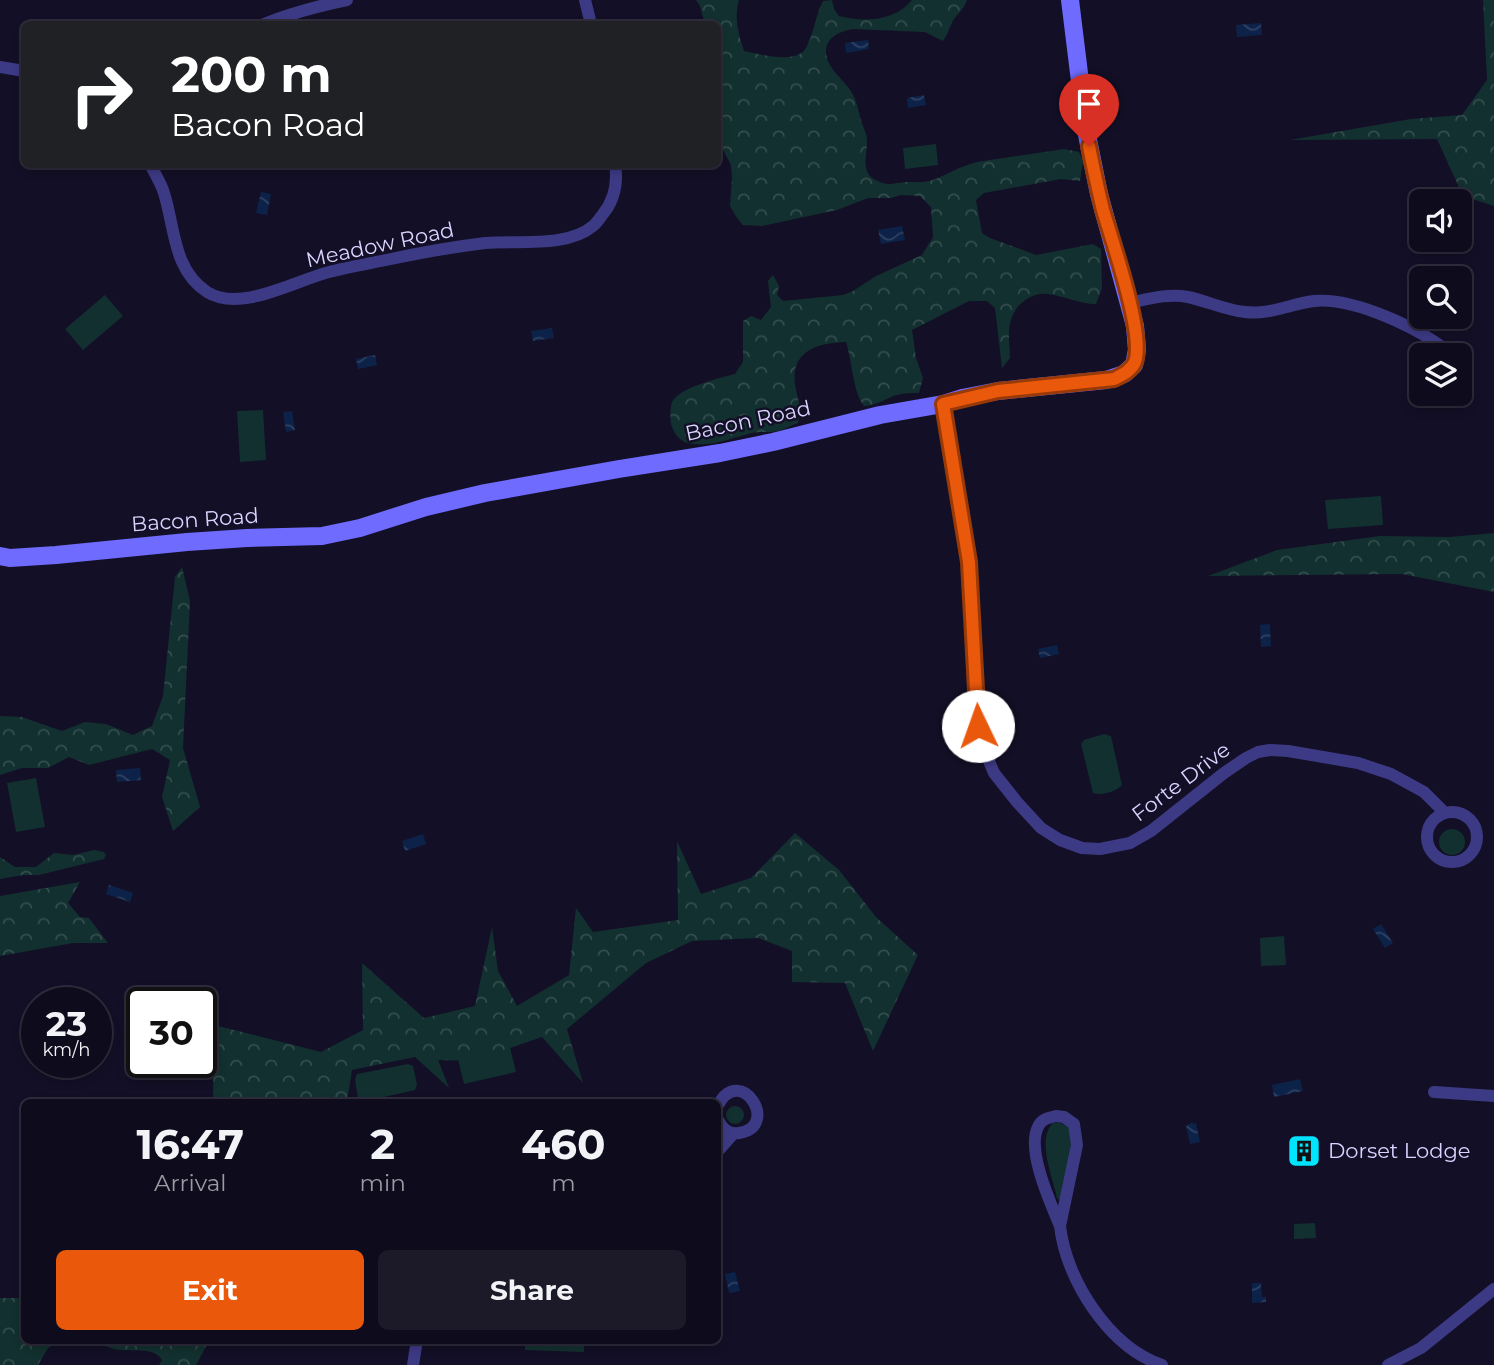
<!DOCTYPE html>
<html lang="en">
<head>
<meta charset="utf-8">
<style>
  :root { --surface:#0e0b1c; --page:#1c1929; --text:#f1f3f6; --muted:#9b9ba3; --line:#2e2b3b; --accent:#ea580c }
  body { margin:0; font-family:Montserrat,sans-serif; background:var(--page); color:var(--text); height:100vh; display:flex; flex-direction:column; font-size:26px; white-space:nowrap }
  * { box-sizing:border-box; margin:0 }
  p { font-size:23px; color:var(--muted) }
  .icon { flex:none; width:38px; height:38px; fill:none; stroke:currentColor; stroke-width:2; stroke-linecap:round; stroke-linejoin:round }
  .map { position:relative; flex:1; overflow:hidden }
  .drawer { position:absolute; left:21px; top:1099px; width:700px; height:245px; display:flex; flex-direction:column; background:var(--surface); border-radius:10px; box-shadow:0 4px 10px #0003,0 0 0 2px var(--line) }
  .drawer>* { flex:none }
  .guide { position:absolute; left:21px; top:21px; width:700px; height:147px; border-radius:10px; box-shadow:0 4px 10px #0003,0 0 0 2px var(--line); background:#202124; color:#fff; overflow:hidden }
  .controls { position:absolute; left:1409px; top:189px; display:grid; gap:14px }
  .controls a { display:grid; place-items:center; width:63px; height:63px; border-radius:10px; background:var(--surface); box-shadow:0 4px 10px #0003,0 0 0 2px var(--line); font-size:35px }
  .speed { position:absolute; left:21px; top:987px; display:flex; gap:14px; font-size:35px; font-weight:700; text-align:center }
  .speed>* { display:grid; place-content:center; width:91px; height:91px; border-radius:50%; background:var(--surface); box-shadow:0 4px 10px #0003,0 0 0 2px var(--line); line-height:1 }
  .speed small { font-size:18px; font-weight:400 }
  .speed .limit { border:4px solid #111; border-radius:10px; background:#fff; color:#111 }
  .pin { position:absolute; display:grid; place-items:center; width:60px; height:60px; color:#fff; margin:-72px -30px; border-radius:50% 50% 50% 0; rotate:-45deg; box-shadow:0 0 7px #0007 }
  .pin .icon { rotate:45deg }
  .me { position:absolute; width:77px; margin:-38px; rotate:357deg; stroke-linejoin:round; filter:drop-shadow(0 0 5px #0008) }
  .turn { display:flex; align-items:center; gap:24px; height:147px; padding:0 35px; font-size:32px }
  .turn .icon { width:91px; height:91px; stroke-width:2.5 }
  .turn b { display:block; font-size:49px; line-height:60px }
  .eta { display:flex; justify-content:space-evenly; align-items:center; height:119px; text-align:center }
  .eta b { font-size:42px; font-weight:700; line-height:49px }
  .action { display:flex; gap:14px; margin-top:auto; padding:14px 35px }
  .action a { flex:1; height:80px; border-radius:10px; background:var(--accent); color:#fff; font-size:28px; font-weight:700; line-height:80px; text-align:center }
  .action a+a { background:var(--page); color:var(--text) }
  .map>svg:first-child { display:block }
  .green { fill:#12302f }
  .forest { fill:url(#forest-crowns) }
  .water { fill:url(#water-waves) }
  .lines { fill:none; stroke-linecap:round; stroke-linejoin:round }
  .street { stroke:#3d3a85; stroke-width:12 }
  .secondary { stroke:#6f6bff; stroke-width:18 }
  .route-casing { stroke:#983908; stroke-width:18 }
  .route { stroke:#ea580c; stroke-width:12 }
  .labels { text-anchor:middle; stroke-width:5; stroke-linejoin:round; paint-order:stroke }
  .street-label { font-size:21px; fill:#d9d4ff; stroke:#130f26 }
  .poi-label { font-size:21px; fill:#d9d4ff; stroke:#130f26; text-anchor:start }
</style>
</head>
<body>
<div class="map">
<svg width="1494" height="1365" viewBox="0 0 1494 1365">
  <defs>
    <pattern id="forest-crowns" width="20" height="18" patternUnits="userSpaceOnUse" patternTransform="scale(1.75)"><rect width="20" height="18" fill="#12302f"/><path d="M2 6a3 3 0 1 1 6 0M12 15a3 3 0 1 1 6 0" fill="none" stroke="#344d4e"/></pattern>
    <pattern id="water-waves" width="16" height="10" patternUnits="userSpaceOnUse" patternTransform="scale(1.75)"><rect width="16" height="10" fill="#0c2248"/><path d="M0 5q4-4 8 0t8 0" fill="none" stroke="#2f4163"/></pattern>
  </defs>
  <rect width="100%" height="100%" fill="#130f26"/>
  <!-- green -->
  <path class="green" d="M 936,144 L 938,165 L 905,169 L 903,148 Z
    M 105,295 L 123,316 L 83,350 L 65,329 Z
    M 263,410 L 266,460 L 240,462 L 237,411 Z
    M 1381,496 L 1383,525 L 1328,529 L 1325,500 Z
    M 1104,734 L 1111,736 L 1122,785 C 1116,792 1101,796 1093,793 L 1081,744 L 1084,740 Z
    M 36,778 L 45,827 L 16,832 L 7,783 Z
    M1439 842a13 13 0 1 1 26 0a13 13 0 1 1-26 0Z
    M 1284,936 L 1286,965 L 1261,966 L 1260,938 Z
    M 510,1047 L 516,1072 L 464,1084 L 458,1059 Z
    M 408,1064 L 413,1066 L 417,1085 L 415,1090 L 362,1102 L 358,1100 L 355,1079 L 357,1074 Z
    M726 1115a9 9 0 1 1 18 0a9 9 0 1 1-18 0Z
    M 1053,1123 L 1060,1123 L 1069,1127 L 1073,1138 L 1060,1200 L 1057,1198 C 1053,1178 1036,1139 1053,1123 Z
    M 1315,1223 L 1316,1238 L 1294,1239 L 1294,1224 Z
    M 525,1341 L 584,1341 L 584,1352 L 525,1350 Z"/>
  <!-- forest -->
  <path class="forest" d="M 696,0 L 739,0 C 734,19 738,32 744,51 C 759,54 796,65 806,48 C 814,34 815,16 823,1 L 832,0 L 834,9 L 839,16 C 864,22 894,22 912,0 L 967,0 C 963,12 955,14 951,25 C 948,31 947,36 943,41 L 925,32 L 853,29 C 842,31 827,36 826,50 C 825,69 846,80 853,95 C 858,104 859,116 863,126 C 865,131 867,136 867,141 C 867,158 859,175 880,182 C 889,186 897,183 906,182 C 915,182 924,183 933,180 C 948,174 961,166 977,162 L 1064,149 L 1079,152 L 1083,161 L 1080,181 L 1061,179 L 984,193 L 976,200 L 982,233 L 990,238 L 1036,255 L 1093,244 L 1101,249 L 1102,288 L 1096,304 C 1079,304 1065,296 1048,294 C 1032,292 1015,304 1011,320 C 1007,332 1010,346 1010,358 L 1002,368 L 995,308 L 987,301 L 969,301 L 912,330 L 916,358 L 923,378 L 919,393 C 910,393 900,393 891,397 C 880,402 876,405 864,406 C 853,393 852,360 846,342 C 815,343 788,352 796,390 C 799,404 802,408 798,423 C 792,425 785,429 778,431 C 770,433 760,431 752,433 C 731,438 710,448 688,443 C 679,441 673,432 671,424 C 670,417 670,408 672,402 C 680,387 720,378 735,374 L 743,362 L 743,321 L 751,316 L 761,320 L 771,307 L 768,281 L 773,275 L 779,286 L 777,295 L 783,301 L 843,295 L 853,291 L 876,276 L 922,255 L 933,237 L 931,207 L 920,196 L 901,195 L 891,198 L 868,198 L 837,210 L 762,226 L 743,225 L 737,218 L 730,206 L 732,178 L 731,165 L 718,140 L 718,24 L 705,24 L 700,6 Z
    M 1483,0 L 1494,0 L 1494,206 L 1463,196 L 1437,139 L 1290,140 L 1411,119 L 1462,115 L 1487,80 Z
    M 1494,533 L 1494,592 L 1402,574 L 1208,576 L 1277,550 L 1380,536 L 1450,537 Z
    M 182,567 L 190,601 L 183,748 L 200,807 L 173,831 L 162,797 L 170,760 L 152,749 L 89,765 L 69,757 L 48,768 L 22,768 L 0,775 L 0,716 L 22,717 L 62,731 L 85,722 L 106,724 L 133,735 L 152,726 L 163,696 L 175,577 Z
    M 795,833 L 839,870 L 876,917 L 918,955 L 873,1051 L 845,983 L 792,982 L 792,951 L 758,938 L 692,941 L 646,963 L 567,1029 L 583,1083 L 542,1037 L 472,1061 L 438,1060 L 449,1088 L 415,1057 L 352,1070 L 347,1102 L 237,1102 L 213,1097 L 214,1025 L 321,1052 L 363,1030 L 362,963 L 424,1018 L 475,1006 L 492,927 L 498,971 L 517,1006 L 569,975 L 576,908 L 593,932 L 678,920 L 677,841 L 701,894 L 751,878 Z
    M 94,850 L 104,852 L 106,855 L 104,859 L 39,875 L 23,875 L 0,879 L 0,857 L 15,867 L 36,867 L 54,853 L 74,855 Z
    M 80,882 L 68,903 L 80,917 L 89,918 L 108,943 L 73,943 L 0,956 L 0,896 Z
    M 24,1298 L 24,1340 L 61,1341 L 48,1348 L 38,1365 L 0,1365 L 0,1298 Z
    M 105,1341 L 105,1340 L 209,1341 L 196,1365 L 159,1365 L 162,1360 C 152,1343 124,1356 106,1346 Z"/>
  <!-- water -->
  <path class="water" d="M 1261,23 L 1262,35 L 1237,37 L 1236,25 Z
    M 868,40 L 869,49 L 846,53 L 845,43 Z
    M 924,95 L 926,105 L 908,108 L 907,98 Z
    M 261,192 L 271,194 L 267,215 L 256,213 Z
    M 902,226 L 905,240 L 881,244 L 878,230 Z
    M 552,328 L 554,338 L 533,341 L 531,331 Z
    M 375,355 L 377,365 L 358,369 L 356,359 Z
    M 292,411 L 295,430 L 286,432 L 283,412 Z
    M 1270,624 L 1271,646 L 1261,647 L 1260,625 Z
    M 1057,645 L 1059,654 L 1040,658 L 1038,649 Z
    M 140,768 L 141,780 L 117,782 L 116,770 Z
    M 423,834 L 426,844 L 405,851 L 402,841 Z
    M 109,885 L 133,893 L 130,902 L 106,894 Z
    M 1381,924 L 1393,943 L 1385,948 L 1373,929 Z
    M 1300,1079 L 1303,1091 L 1274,1097 L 1272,1085 Z
    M 1193,1122 L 1193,1124 L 1196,1123 L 1200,1142 L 1190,1144 L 1186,1126 Z
    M 735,1272 L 740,1291 L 729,1293 L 725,1274 Z
    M 1252,1283 L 1261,1283 L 1262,1297 L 1266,1297 L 1266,1302 L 1252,1303 Z"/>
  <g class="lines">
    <!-- street -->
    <path class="street" d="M 585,0 L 591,24
      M 264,24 C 291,13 318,6 347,0
      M 0,67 L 24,71
      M 150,164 C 155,174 161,183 164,193 C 175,228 173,270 207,292 C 241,313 294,281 329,272 C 347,267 367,264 386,260 C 419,253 452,247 485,243 C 518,240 567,248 593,226 C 597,223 600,218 603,214 C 615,199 618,183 615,164
      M 1129,303 C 1148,299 1168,293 1188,297 C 1207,301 1225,310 1245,312 C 1271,315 1289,304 1314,301 C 1354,297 1422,329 1452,355
      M 943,404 L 969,562 L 978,726 L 986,754 L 994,773 L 1017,802 L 1041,828 L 1060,840 L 1082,848 L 1100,849 L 1130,843 L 1151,831 L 1224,773 L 1246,758 L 1258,752 L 1270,750 L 1288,751 L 1358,763 L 1391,774 L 1424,792 L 1444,812
      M1427 837a25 25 0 1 1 50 0a25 25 0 1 1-50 0Z
      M 1434,1092 L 1494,1096
      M 718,1105 C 741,1063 781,1127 739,1133 C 729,1135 722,1128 718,1120
      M 1056,1116 L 1064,1117 L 1074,1124 L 1077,1145 L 1060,1226 C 1051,1204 1026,1150 1038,1127 C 1041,1119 1048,1118 1056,1116 Z
      M 718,1151 L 734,1133
      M 1060,1226 C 1066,1280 1109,1347 1162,1365
      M 413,1365 L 417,1340
      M 1388,1365 L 1421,1348 L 1494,1289"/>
    <!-- secondary -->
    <path class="secondary" d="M 0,556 L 10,558 L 56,555 L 187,542 L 247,538 L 322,536 L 360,528 L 426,507 L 485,493 L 619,469 L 720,453 L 773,442 L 880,415 L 943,404 L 962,398 L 998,391 L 1106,380 L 1124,374 L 1134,365 L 1137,350 L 1135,326 L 1099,194 L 1086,130 L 1070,0"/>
  </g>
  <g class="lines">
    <defs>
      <path id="route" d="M 978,726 L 969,562 L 943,404 L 998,391 L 1114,379 C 1122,375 1131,371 1135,362 C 1145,335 1112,241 1103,210 C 1098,189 1093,168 1089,146"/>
    </defs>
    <!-- route casing -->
    <use href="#route" class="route-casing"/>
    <!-- route -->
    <use href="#route" class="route"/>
  </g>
  <!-- icons -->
  <defs>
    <symbol id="building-square" viewBox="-11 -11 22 22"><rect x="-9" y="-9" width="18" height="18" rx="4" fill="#00e5ff" stroke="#130f26"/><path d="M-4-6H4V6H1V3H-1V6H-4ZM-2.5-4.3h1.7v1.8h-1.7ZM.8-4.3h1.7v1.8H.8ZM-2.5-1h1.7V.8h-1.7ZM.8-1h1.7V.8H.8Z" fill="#111"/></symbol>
  </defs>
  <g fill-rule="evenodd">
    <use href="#building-square" x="1285" y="1132" width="38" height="38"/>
  </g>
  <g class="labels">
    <!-- street labels -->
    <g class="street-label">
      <text transform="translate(380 245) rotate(-12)" y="7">Meadow Road</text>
      <text transform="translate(748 421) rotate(-12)" y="7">Bacon Road</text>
      <text transform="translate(195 520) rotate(-4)" y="7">Bacon Road</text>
      <text transform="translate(1181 782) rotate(-37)" y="7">Forte Drive</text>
    </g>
    <!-- poi labels -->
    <g class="poi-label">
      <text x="1328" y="1158">Dorset Lodge</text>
    </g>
  </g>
</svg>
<div class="controls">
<a><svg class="icon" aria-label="sound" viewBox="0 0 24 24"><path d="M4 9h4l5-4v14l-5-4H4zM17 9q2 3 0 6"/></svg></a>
<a><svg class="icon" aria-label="search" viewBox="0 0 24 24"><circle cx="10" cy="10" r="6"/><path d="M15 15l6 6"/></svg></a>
<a><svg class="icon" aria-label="layers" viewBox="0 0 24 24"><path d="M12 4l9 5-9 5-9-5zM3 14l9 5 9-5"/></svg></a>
</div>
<div class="speed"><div>23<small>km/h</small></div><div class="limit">30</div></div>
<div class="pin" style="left:1089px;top:146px;background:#d93025"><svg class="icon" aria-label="arrive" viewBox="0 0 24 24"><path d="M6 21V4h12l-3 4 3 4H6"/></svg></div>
<svg class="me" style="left:978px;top:726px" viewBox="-20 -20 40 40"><circle r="19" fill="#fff"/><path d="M0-13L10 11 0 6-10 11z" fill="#ea580c"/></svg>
<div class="guide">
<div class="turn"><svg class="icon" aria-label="right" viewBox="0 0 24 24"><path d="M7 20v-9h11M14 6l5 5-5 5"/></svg><div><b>200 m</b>Bacon Road</div></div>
</div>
<section class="drawer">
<div class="eta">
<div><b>16:47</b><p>Arrival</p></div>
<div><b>2</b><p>min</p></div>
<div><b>460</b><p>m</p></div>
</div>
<div class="action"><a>Exit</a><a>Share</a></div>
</section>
</div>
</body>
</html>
